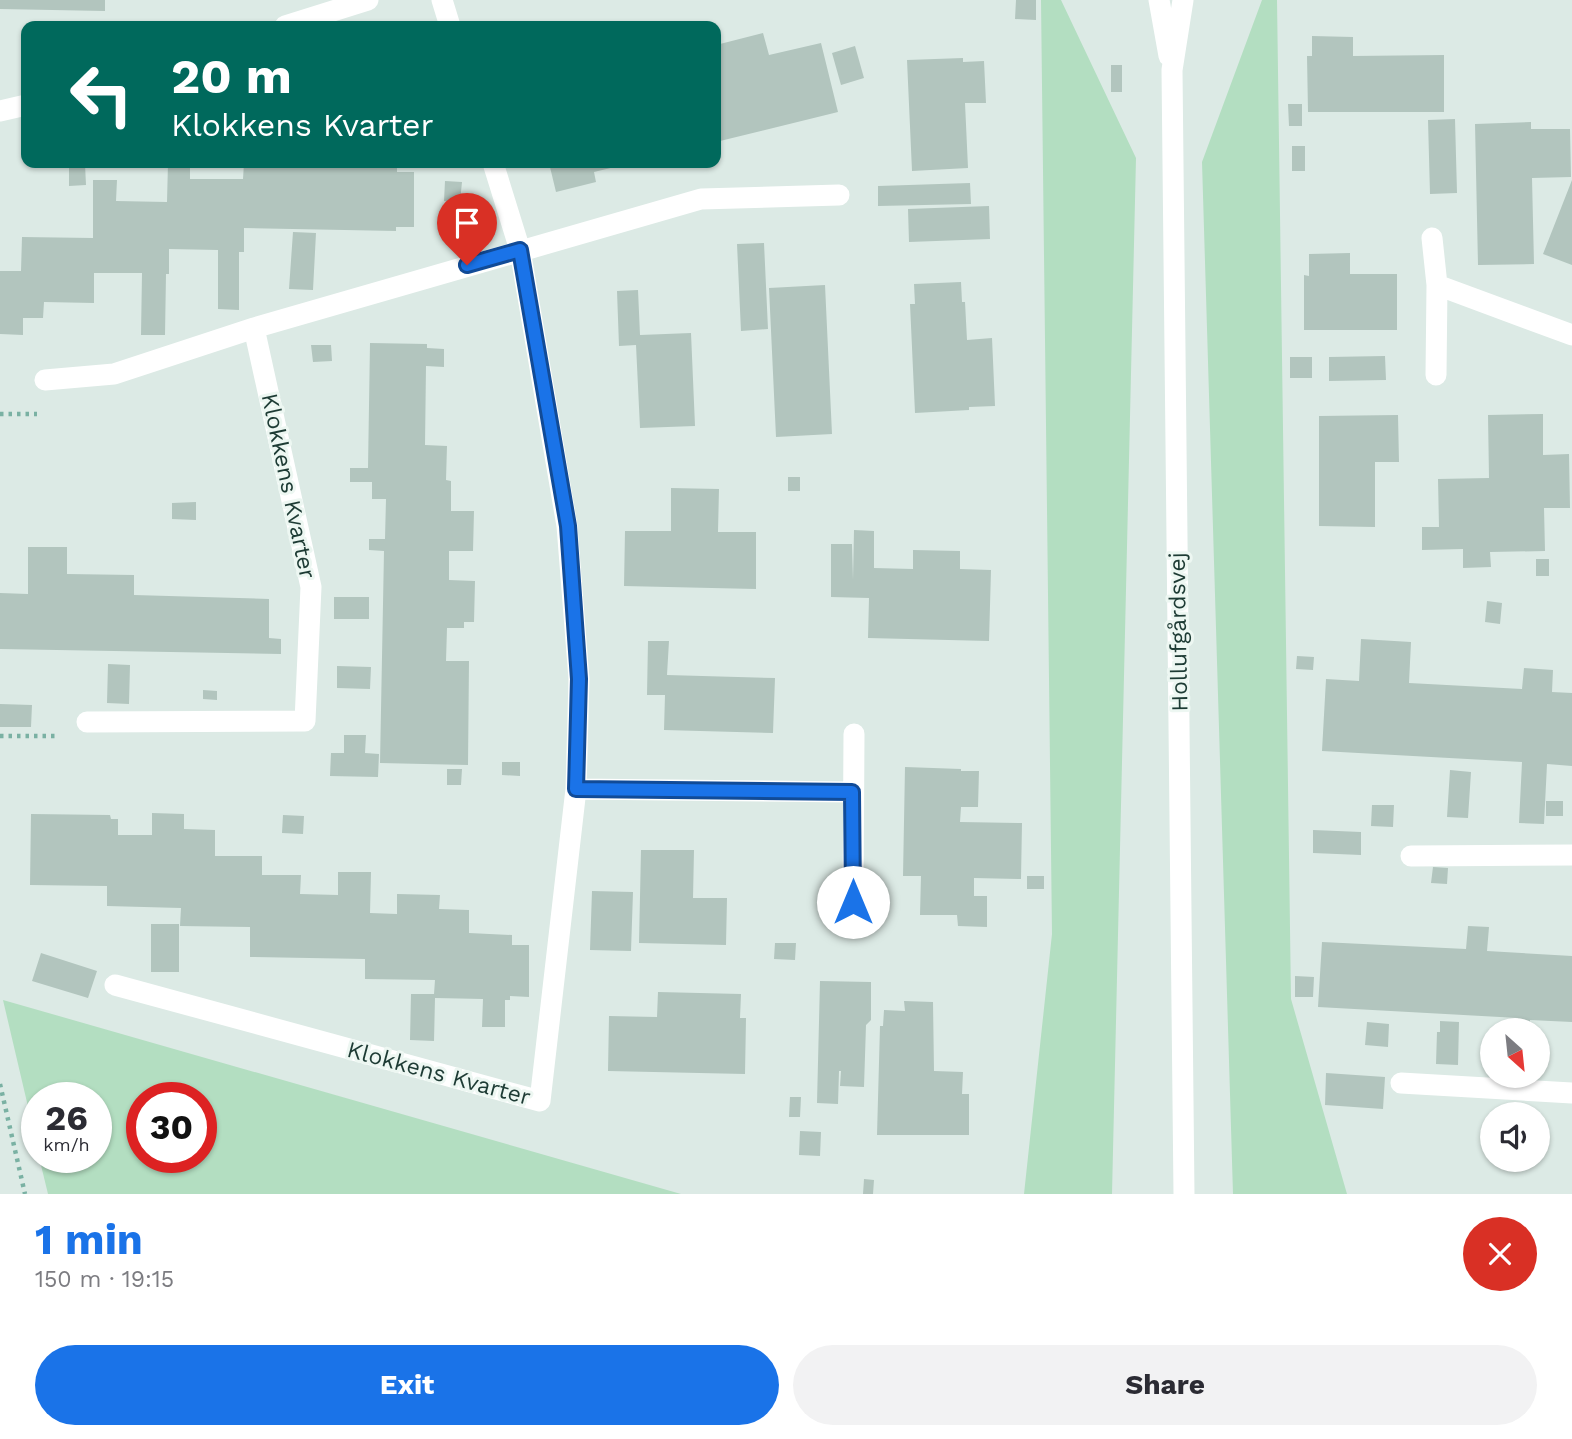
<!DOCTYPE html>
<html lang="en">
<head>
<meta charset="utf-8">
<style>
  :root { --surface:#fff; --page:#f2f2f3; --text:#2b2b33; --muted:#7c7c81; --accent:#1a73e8 }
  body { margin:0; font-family:"Work Sans",sans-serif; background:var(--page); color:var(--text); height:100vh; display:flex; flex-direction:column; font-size:26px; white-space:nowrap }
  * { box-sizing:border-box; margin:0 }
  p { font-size:23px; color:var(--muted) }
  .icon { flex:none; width:38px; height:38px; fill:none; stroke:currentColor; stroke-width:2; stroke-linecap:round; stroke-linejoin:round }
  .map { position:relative; height:1194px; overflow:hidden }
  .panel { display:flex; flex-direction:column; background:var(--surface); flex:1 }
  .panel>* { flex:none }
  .guide { position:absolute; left:21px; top:21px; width:700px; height:147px; border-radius:14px; box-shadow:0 2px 5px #0004; background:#00695c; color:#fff; overflow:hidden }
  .needle { width:46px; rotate:153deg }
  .fabs { position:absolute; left:1480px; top:1018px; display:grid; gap:14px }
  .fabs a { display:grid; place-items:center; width:70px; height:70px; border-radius:50%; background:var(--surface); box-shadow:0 2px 5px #0004; font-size:35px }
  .speed { position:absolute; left:21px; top:1082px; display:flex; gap:14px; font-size:35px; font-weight:700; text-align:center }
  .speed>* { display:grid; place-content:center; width:91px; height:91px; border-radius:50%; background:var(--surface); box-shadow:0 2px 5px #0004; line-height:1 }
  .speed small { font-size:18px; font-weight:400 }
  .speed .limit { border:10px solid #d22; background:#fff; color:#111 }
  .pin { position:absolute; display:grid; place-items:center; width:60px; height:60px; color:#fff; margin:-72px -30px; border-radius:50% 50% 50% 0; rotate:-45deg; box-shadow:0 0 7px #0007 }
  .pin .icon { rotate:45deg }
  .me { position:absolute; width:77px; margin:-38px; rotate:0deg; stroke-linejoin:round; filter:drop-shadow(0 0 5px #0008) }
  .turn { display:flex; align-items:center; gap:24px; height:147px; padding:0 35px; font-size:32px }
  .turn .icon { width:91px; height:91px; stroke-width:2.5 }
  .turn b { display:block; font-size:49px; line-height:60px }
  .round { display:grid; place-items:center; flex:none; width:74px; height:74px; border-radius:37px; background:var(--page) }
  .headline { display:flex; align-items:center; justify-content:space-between; height:119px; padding:0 35px }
  h1 { font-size:42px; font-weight:700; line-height:52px; color:var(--accent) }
  .button { display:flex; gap:14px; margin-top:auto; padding:14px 35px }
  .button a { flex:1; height:80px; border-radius:42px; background:var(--accent); color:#fff; font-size:28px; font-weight:700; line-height:80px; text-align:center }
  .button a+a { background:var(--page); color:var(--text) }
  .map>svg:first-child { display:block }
  .green { fill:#b3dec1; fill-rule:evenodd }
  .building { fill:#b2c5be }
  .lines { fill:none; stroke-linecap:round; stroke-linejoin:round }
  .path { stroke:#7ab1a3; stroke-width:4.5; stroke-dasharray:3.5 5; stroke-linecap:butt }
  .minor { stroke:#fff; stroke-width:21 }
  .route-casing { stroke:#114b97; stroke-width:18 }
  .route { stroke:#1a73e8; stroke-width:12 }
  .labels { text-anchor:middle; stroke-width:6; stroke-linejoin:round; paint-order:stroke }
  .street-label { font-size:23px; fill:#1d3b34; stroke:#edf7f2 }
</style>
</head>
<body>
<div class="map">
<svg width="1572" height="1194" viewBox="0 0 1572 1194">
  <rect width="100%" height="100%" fill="#dceae5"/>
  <!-- green -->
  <path class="green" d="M 1041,0 L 1061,0 L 1136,158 L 1112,1194 L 1024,1194 L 1052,934 Z
    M 1262,0 L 1277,0 L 1291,999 L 1347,1194 L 1233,1194 L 1202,162 Z
    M 3,1000 L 681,1194 L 48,1194 L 39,1157 L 96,1157 L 96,1097 L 37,1097 L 37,1145 ZM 142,1097 L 201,1097 L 201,1157 L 142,1157 Z"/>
  <!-- building -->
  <path class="building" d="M 0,0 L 105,0 L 105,11 L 0,9 Z
    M 1016,0 L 1036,0 L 1036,20 L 1015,19 Z
    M 763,33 L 769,55 L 821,43 L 838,112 L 720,141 L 718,135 L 716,135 L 716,45 Z
    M 1312,36 L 1353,37 L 1353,56 L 1444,55 L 1444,112 L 1308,112 L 1307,56 L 1312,56 Z
    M 855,46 L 864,78 L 841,85 L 832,53 Z
    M 963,58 L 963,62 L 984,61 L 986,103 L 965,103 L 968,168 L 912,171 L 907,60 Z
    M 1111,65 L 1122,65 L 1122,92 L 1111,92 Z
    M 1288,104 L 1302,104 L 1302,126 L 1289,126 Z
    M 1455,119 L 1457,193 L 1430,194 L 1428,120 Z
    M 1531,122 L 1531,129 L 1570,129 L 1571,177 L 1532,178 L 1534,264 L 1478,265 L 1475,124 Z
    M 1292,146 L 1305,146 L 1305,171 L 1292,171 Z
    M 168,163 L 190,163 L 190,179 L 243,179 L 244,163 L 397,163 L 397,172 L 414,172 L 414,227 L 396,227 L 396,231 L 244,228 L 244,252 L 239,252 L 239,310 L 218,309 L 218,250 L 169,249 L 169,274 L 166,274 L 165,335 L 141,335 L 142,273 L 94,273 L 94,303 L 44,302 L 43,318 L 23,318 L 23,335 L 0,334 L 0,271 L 21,271 L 22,237 L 93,238 L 93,180 L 117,180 L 116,201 L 167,202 Z
    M 549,163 L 627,163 L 627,164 L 594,172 L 596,182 L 556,192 Z
    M 85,164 L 86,185 L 69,186 L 69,165 Z
    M 1572,180 L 1572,265 L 1543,254 Z
    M 445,181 L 462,182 L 460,202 L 444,201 Z
    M 970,183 L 971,204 L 878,206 L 878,186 Z
    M 989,206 L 990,239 L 909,242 L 908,209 Z
    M 293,232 L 316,233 L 313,290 L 289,289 Z
    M 764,243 L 768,329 L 741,331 L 737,244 Z
    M 1350,253 L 1350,274 L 1397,274 L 1397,330 L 1304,330 L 1304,275 L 1309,276 L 1309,254 Z
    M 961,282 L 962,302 L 965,302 L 967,340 L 992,338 L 995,406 L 969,407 L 969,410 L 915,413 L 910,304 L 915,304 L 914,284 Z
    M 825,285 L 832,434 L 776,437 L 769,288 Z
    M 638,290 L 640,335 L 691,333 L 695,426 L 640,428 L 636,345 L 619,346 L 617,291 Z
    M 370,343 L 427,344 L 427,348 L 444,349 L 444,367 L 426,366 L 425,445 L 447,446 L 446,480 L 451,481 L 451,511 L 474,511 L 473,551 L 449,551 L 449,580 L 475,581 L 474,622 L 464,622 L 464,628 L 447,628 L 446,661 L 469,661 L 468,765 L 380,763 L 384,551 L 369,550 L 369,539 L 385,539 L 386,499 L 372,499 L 372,482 L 350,482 L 350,468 L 368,468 Z
    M 311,345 L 331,345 L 332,361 L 313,362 Z
    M 1385,356 L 1386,380 L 1329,381 L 1329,357 Z
    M 1290,357 L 1312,357 L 1312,378 L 1290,378 Z
    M 1543,414 L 1543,455 L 1569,454 L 1570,508 L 1544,508 L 1545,551 L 1490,552 L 1491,567 L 1463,568 L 1463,549 L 1422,550 L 1422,527 L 1439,527 L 1438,479 L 1489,478 L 1488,415 Z
    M 1398,415 L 1399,462 L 1375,462 L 1375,527 L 1319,526 L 1319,416 Z
    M 788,477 L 800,477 L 800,491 L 788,491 Z
    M 671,488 L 719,489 L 718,532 L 756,532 L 756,589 L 624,586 L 625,531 L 671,531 Z
    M 196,502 L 196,520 L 172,519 L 172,503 Z
    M 854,530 L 874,531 L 874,568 L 913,569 L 913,550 L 960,551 L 960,569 L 991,570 L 989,641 L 868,638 L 869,598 L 831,597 L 831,544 L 852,544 L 853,580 Z
    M 28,547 L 67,547 L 67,574 L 134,575 L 134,595 L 269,599 L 269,638 L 281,639 L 281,654 L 0,649 L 0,593 L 28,594 Z
    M 1536,559 L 1549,559 L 1549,576 L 1536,576 Z
    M 334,597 L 369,597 L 369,619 L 334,619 Z
    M 1487,601 L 1502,603 L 1500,624 L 1485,622 Z
    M 1361,639 L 1411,642 L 1409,683 L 1522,689 L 1524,668 L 1553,670 L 1552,692 L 1572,693 L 1572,766 L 1547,764 L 1544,824 L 1519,823 L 1522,762 L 1322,751 L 1326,679 L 1359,681 Z
    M 648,641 L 669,641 L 667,675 L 775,678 L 773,733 L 664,730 L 665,695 L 647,695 Z
    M 1297,656 L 1314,657 L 1313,670 L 1296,669 Z
    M 108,664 L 130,665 L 129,704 L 107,703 Z
    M 337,666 L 371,667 L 370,689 L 337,688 Z
    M 203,690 L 217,691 L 217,700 L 203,699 Z
    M 0,704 L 32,705 L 31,727 L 0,727 Z
    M 344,735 L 366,735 L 365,753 L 379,754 L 378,777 L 330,776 L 331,753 L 344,753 Z
    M 502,762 L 520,762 L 520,776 L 502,775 Z
    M 905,767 L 961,769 L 961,771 L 979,771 L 978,807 L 961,807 L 960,822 L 1022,823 L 1021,879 L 974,878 L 974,896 L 987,896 L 987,927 L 958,926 L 957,915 L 920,915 L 921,876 L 903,876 Z
    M 447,769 L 462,769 L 461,785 L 447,785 Z
    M 1450,770 L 1471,772 L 1468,818 L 1447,817 Z
    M 1546,801 L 1563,801 L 1563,816 L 1546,816 Z
    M 1372,805 L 1394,805 L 1393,827 L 1371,826 Z
    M 152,813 L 184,814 L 184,829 L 215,830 L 215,856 L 262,856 L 262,875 L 301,875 L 300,894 L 338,895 L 338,872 L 371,872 L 370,913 L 397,914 L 397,894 L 440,895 L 439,909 L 469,910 L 469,933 L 512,935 L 512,945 L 529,945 L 529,997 L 510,996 L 510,1000 L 505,1000 L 505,1027 L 482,1027 L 483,999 L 435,998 L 434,1041 L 410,1040 L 411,994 L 434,994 L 435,980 L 365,979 L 365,959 L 250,957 L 250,927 L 180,926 L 181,908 L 107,906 L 107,886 L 30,885 L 31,814 L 110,815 L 111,819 L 118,819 L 118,835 L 152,835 Z
    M 283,815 L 304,816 L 303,834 L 282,833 Z
    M 1313,830 L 1361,832 L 1361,855 L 1313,853 Z
    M 641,850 L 694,850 L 693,898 L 727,898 L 726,945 L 639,943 Z
    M 1433,867 L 1448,868 L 1447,884 L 1431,883 Z
    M 1027,876 L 1044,876 L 1044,889 L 1027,889 Z
    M 592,891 L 633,892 L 631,951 L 590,950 Z
    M 151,924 L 179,924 L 179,972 L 151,972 Z
    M 1468,926 L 1489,927 L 1487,951 L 1572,956 L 1572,1022 L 1530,1020 L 1529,1031 L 1506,1031 L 1506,1022 L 1518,1023 L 1518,1018 L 1318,1007 L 1322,942 L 1466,949 Z
    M 775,943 L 796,943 L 795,960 L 774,959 Z
    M 41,953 L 97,971 L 88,998 L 32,981 Z
    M 1295,976 L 1314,977 L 1313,997 L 1295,997 Z
    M 820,981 L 871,982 L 871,1020 L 866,1025 L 864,1087 L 840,1086 L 841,1071 L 839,1071 L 838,1104 L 817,1103 Z
    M 658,992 L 741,994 L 740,1018 L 746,1018 L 745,1074 L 608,1071 L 609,1016 L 657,1017 Z
    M 904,1001 L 933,1002 L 934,1071 L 963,1072 L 962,1094 L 969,1094 L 969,1135 L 877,1135 L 880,1026 L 883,1026 L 884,1010 L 905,1011 Z
    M 1440,1021 L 1459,1022 L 1458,1065 L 1436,1064 L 1437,1032 L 1440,1032 Z
    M 1367,1022 L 1389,1024 L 1388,1047 L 1365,1045 Z
    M 1326,1073 L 1385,1077 L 1383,1109 L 1325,1105 Z
    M 790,1097 L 801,1097 L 800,1117 L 789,1117 Z
    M 800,1131 L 821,1132 L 820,1156 L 799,1155 Z
    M 864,1179 L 874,1180 L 873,1194 L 863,1194 Z"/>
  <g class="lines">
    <!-- path -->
    <path class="path" d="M 0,414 L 37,414
      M 0,736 L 57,736
      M 0,1084 L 25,1194"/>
    <!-- minor -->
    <path class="minor" d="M 442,0 L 450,26
      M 1159,0 L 1169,56
      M 1183,0 L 1172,70 L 1184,1194
      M 285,26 L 368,0
      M 0,111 L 26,105
      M 1432,238 L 1437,285 L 1436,375
      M 1437,285 L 1572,335
      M 45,380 L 114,374 L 254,328 L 701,199 L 839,195
      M 87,722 L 305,721 L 311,587 L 254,328
      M 576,789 L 852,792
      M 1411,856 L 1572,855
      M 853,902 L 854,734
      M 115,985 L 540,1101 L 576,789 L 579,679 L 567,526 L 520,250 L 493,163
      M 1401,1083 L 1572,1093"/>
  </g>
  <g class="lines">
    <defs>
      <path id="route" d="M 467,265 L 520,250 L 568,526 L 579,679 L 576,789 L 852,792 L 853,902"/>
    </defs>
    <!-- route casing -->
    <use href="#route" class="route-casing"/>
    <!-- route -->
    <use href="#route" class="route"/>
  </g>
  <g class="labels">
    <!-- street labels -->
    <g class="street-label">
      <text transform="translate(289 486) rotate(78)" y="8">Klokkens Kvarter</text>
      <text transform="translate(1178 632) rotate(-91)" y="8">Hollufgårdsvej</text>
      <text transform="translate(439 1073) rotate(15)" y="8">Klokkens Kvarter</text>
    </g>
  </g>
</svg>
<div class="fabs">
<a><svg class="needle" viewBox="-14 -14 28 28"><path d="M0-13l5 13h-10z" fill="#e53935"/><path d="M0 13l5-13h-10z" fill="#7c7c81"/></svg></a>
<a><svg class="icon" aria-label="sound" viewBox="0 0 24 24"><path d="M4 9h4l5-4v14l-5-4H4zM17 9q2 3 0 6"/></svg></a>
</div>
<div class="speed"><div>26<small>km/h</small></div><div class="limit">30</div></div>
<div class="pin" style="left:467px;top:265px;background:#d93025"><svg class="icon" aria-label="arrive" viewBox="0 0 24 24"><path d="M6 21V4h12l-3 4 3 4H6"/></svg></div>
<svg class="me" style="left:853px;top:902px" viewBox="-20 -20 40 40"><circle r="19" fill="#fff"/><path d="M0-13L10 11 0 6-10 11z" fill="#1a73e8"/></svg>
<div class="guide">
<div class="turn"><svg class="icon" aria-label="left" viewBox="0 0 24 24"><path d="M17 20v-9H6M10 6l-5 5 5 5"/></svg><div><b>20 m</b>Klokkens Kvarter</div></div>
</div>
</div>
<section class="panel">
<div class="headline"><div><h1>1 min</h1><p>150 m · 19:15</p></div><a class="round" style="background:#d93025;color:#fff"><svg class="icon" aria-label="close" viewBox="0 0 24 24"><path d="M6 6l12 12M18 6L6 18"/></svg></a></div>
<div class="button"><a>Exit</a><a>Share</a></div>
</section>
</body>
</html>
